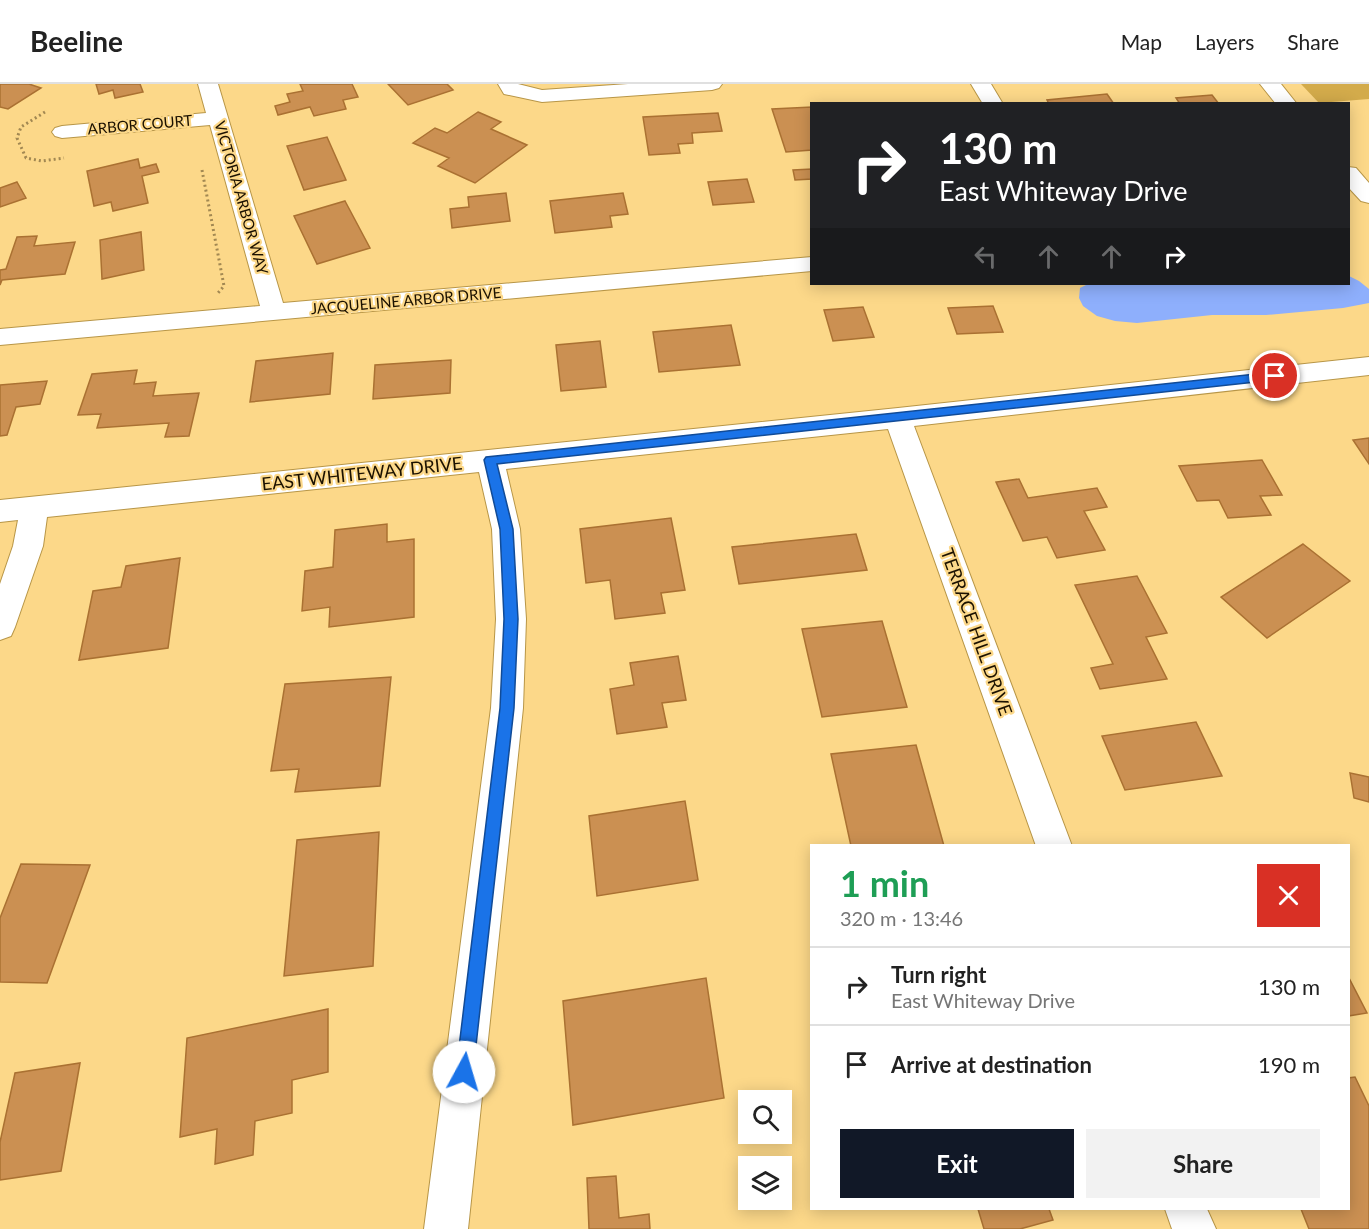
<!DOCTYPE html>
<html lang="en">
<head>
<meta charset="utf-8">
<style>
  :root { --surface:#fff; --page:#f2f2f2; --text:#222; --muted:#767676; --line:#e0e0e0; --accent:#111827 }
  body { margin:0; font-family:Lato,sans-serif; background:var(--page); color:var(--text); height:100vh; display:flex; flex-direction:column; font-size:22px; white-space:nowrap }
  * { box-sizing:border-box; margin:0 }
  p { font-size:20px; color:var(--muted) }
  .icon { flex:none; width:33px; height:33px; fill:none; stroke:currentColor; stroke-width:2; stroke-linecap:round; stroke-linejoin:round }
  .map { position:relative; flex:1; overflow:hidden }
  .details { position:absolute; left:810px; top:760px; width:540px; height:366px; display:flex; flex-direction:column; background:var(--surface); border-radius:0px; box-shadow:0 3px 15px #0003 }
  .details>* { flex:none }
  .top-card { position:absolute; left:810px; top:18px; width:540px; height:183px; border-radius:0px; box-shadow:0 3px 15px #0003; background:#202124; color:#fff; overflow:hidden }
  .controls { position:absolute; left:738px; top:1006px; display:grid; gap:12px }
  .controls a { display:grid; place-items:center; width:54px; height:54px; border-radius:0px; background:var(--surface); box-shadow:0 3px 15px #0003; font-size:30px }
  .pin { position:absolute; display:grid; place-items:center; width:51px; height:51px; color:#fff; margin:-26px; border:3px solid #fff; border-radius:50%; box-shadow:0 2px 6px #0007 }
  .me { position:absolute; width:66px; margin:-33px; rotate:6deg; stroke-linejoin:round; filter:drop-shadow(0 0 4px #0008) }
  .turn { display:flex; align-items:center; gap:21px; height:126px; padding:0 30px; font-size:27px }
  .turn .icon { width:78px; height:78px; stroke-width:2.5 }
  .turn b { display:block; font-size:42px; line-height:51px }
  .lanes { display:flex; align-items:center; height:57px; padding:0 30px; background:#0003; justify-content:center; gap:30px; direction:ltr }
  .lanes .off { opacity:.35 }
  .round { display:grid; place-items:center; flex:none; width:63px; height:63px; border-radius:0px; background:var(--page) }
  .summary { display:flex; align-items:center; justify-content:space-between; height:102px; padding:0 30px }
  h1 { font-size:36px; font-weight:700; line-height:45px; color:#1e9e55 }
  .action { display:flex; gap:12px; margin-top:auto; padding:12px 30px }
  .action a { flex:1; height:69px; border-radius:0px; background:var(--accent); color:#fff; font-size:24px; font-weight:700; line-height:69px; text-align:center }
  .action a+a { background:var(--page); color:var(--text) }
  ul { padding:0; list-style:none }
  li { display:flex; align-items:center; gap:18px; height:78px; padding:0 30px; border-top:2px solid var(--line) }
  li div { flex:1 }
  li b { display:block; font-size:22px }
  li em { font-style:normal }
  header { display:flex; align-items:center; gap:36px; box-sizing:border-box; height:84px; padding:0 30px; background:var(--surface); border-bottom:2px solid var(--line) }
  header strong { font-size:28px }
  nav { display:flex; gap:33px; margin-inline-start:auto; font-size:21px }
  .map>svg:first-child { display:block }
  .green { fill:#d3ab4b }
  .water { fill:#8eaffc }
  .building { fill:#cb9052; stroke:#aa7132; stroke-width:1.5 }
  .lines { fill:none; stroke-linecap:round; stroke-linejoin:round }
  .street-casing { stroke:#b89647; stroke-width:2 }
  .path { stroke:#a28852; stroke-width:3; stroke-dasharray:2 3; stroke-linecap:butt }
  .street { fill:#fff; fill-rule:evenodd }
  .route { fill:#1a73e8; stroke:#114b97; stroke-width:1.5 }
  .labels { text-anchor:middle; stroke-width:4.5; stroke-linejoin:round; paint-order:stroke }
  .far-street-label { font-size:15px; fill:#1b1100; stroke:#fcd889 }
  .street-label { font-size:18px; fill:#1b1100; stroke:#fcd889 }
</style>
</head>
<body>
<header>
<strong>Beeline</strong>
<nav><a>Map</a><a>Layers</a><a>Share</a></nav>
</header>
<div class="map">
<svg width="1369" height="1145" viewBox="0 0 1369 1145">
  <rect width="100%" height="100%" fill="#fcd889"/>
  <!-- green -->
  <path class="green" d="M 1301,0 L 1369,0 L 1369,15 L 1319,19 Z"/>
  <!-- water -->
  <path class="water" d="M 1349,192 L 1359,197 L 1369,205 L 1369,219 L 1343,224 L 1266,231 L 1212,231 L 1137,239 L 1115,237 L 1097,232 L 1083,222 L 1079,214 L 1080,204 L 1088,200 L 1348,200 Z"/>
  <!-- building -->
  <path class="building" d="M 0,0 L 29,0 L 41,4 L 8,25 L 0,23 Z
    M 96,0 L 140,0 L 143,8 L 115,14 L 113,6 L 99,10 Z
    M 300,0 L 352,0 L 358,13 L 343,16 L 346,25 L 314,32 L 310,23 L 278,31 L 275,22 L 290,18 L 287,10 L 303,7 Z
    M 388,0 L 447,0 L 453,6 L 408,21 Z
    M 1107,10 L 1114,20 L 1049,20 L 1047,16 Z
    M 1212,11 L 1219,20 L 1180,20 L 1176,14 Z
    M 812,23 L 812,66 L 786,68 L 772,25 Z
    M 478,28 L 501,38 L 491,45 L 527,61 L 475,99 L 438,82 L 449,74 L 413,59 L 435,44 L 447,49 Z
    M 718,29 L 722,47 L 692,49 L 693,59 L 678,60 L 680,69 L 649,71 L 643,33 Z
    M 327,53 L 346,96 L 304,106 L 287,62 Z
    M 138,75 L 140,84 L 156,80 L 159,88 L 142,92 L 148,119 L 113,127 L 111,118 L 94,122 L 87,87 Z
    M 812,85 L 812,95 L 795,96 L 793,86 Z
    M 747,95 L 754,118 L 713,121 L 708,98 Z
    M 17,98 L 26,114 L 0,123 L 0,104 Z
    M 506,109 L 510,137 L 452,144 L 450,125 L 469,123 L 468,113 Z
    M 623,109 L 628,130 L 610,132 L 612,143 L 555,149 L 550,117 Z
    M 345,117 L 370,164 L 317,180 L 294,132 Z
    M 141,148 L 144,186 L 102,195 L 100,156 Z
    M 37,152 L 34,162 L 75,158 L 65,190 L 2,196 L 0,201 L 0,186 L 6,185 L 17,153 Z
    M 993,222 L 1003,248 L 957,250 L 948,224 Z
    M 863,223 L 874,253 L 833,257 L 824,226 Z
    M 731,241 L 740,281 L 659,288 L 653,248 Z
    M 600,257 L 606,303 L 561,307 L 556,261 Z
    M 333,269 L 330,310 L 250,318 L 256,277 Z
    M 451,276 L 450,309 L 373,315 L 375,281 Z
    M 137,286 L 134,300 L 156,298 L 153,312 L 199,309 L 189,352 L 165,353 L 169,339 L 97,344 L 101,330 L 78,331 L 92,290 Z
    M 47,297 L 40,320 L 16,323 L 7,351 L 0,352 L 0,301 Z
    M 1369,354 L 1369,380 L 1353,356 Z
    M 1262,376 L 1282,411 L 1260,412 L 1271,431 L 1228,434 L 1219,416 L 1197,417 L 1179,382 Z
    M 1019,395 L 1028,414 L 1097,404 L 1107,423 L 1084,427 L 1105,466 L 1057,474 L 1047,453 L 1023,457 L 996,398 Z
    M 671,434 L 685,506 L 661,509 L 665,529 L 615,535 L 610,496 L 586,499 L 580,445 Z
    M 387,440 L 387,458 L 414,455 L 414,533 L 329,543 L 330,523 L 302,527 L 305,487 L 333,483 L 335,446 Z
    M 856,450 L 867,486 L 739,500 L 732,463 Z
    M 1303,460 L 1350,497 L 1267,554 L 1221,513 Z
    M 180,474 L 168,564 L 79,576 L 93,507 L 121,503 L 126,482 Z
    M 1137,492 L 1167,549 L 1146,553 L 1167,595 L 1100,605 L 1091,584 L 1113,580 L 1075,501 Z
    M 882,537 L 907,623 L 822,633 L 802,545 Z
    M 678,572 L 686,616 L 662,619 L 667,643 L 617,650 L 610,605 L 634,601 L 630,579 Z
    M 391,593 L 380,702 L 295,708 L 299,685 L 271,687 L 285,600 Z
    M 1196,638 L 1222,692 L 1125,706 L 1102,652 Z
    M 916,661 L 944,762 L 851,762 L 831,670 Z
    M 1350,689 L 1369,693 L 1369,718 L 1354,714 Z
    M 685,717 L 698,796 L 597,812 L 589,732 Z
    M 379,748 L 373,882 L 284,892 L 297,756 Z
    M 21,780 L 90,781 L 47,899 L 0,898 L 0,834 Z
    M 1348,892 L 1367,929 L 1348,932 Z
    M 706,894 L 724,1014 L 573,1041 L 563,917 Z
    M 328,925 L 328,988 L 292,996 L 292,1029 L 255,1037 L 253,1071 L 215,1080 L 217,1045 L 180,1053 L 187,954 Z
    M 80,979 L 61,1087 L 0,1096 L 0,1058 L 15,989 Z
    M 1355,993 L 1369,1022 L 1369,1145 L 1309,1145 L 1301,1125 L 1348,1125 L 1348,994 Z
    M 616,1092 L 619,1134 L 649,1130 L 650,1145 L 589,1145 L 587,1094 Z
    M 978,1125 L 1049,1125 L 1053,1136 L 1020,1145 L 984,1145 Z"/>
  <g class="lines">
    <defs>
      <path id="street" d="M 198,0 L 218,0 L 283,219 L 812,173 L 812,187 L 0,261 L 0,245 L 260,222 L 210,41 L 62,54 L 55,52 L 52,48 L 55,44 L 62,42 L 206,29 Z
        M 498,0 L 518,0 L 542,6 L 628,0 L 722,0 L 719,4 L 712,6 L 542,18 L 504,10 Z
        M 971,0 L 991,0 L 1003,20 L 983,20 Z
        M 1260,0 L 1281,0 L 1297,20 L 1276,20 Z
        M 1348,83 L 1356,84 L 1369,99 L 1369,119 L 1361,117 L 1348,103 Z
        M 1369,273 L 1369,291 L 914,342 L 1072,762 L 1036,762 L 888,345 L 506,385 L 520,445 L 526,535 L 523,624 L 468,1145 L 424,1145 L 491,624 L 496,535 L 492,445 L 479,388 L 47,433 L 43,462 L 15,543 L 11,552 L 0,556 L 0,500 L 13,462 L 18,436 L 0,438 L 0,416 L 898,324 Z
        M 1165,1125 L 1207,1125 L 1216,1145 L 1172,1145 Z"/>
    </defs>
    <!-- street casing -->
    <use href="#street" class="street-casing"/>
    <!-- path -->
    <path class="path" d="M 45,28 L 21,43 L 17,54 L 26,74 L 42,77 L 64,74
      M 202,86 L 224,202 L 218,209"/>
    <!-- street -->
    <use href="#street" class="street"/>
  </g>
  <!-- route -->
  <path class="route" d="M 1275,288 L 1280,292 L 1275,296 L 497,380 L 513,445 L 518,535 L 514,624 L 473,988 L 470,994 L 464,996 L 458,994 L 456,988 L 500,624 L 504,535 L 500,445 L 484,376 L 486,373 Z"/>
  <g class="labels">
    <!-- far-street labels -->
    <g class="far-street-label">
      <text transform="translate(140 41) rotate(-5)" y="5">ARBOR COURT</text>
      <text transform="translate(241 114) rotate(74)" y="5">VICTORIA ARBOR WAY</text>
      <text transform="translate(406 217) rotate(-5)" y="5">JACQUELINE ARBOR DRIVE</text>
    </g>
    <!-- street labels -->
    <g class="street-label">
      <text transform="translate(362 390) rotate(-6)" y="6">EAST WHITEWAY DRIVE</text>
      <text transform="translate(976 548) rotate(70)" y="6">TERRACE HILL DRIVE</text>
    </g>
  </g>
</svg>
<div class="controls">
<a><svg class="icon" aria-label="search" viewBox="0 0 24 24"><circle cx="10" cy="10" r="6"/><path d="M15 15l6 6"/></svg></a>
<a><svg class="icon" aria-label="layers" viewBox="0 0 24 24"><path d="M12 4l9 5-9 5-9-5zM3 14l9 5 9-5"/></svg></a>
</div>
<div class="pin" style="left:1275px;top:292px;background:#d93025"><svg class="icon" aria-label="arrive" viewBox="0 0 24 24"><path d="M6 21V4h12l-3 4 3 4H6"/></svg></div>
<svg class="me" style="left:464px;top:988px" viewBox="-20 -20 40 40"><circle r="19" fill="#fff"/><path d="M0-13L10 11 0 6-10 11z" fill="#1a73e8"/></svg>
<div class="top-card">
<div class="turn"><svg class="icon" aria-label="right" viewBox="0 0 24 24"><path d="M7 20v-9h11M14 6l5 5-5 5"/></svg><div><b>130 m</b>East Whiteway Drive</div></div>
<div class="lanes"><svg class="icon off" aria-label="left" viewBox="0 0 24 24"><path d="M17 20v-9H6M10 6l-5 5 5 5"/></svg><svg class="icon off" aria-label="ahead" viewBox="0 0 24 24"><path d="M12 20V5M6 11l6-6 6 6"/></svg><svg class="icon off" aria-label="ahead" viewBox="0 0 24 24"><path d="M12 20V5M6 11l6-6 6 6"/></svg><svg class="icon" aria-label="right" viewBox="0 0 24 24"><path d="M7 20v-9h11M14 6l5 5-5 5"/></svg></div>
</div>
<section class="details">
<div class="summary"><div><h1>1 min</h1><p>320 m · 13:46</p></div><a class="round" style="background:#d93025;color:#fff"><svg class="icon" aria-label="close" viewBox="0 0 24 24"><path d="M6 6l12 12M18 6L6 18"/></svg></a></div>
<ul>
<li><svg class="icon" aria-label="right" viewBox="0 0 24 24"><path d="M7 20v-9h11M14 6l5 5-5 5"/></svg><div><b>Turn right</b><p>East Whiteway Drive</p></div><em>130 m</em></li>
<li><svg class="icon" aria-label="arrive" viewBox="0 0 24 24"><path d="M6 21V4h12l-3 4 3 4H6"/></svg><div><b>Arrive at destination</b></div><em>190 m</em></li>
</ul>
<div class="action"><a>Exit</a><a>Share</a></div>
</section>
</div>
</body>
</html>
